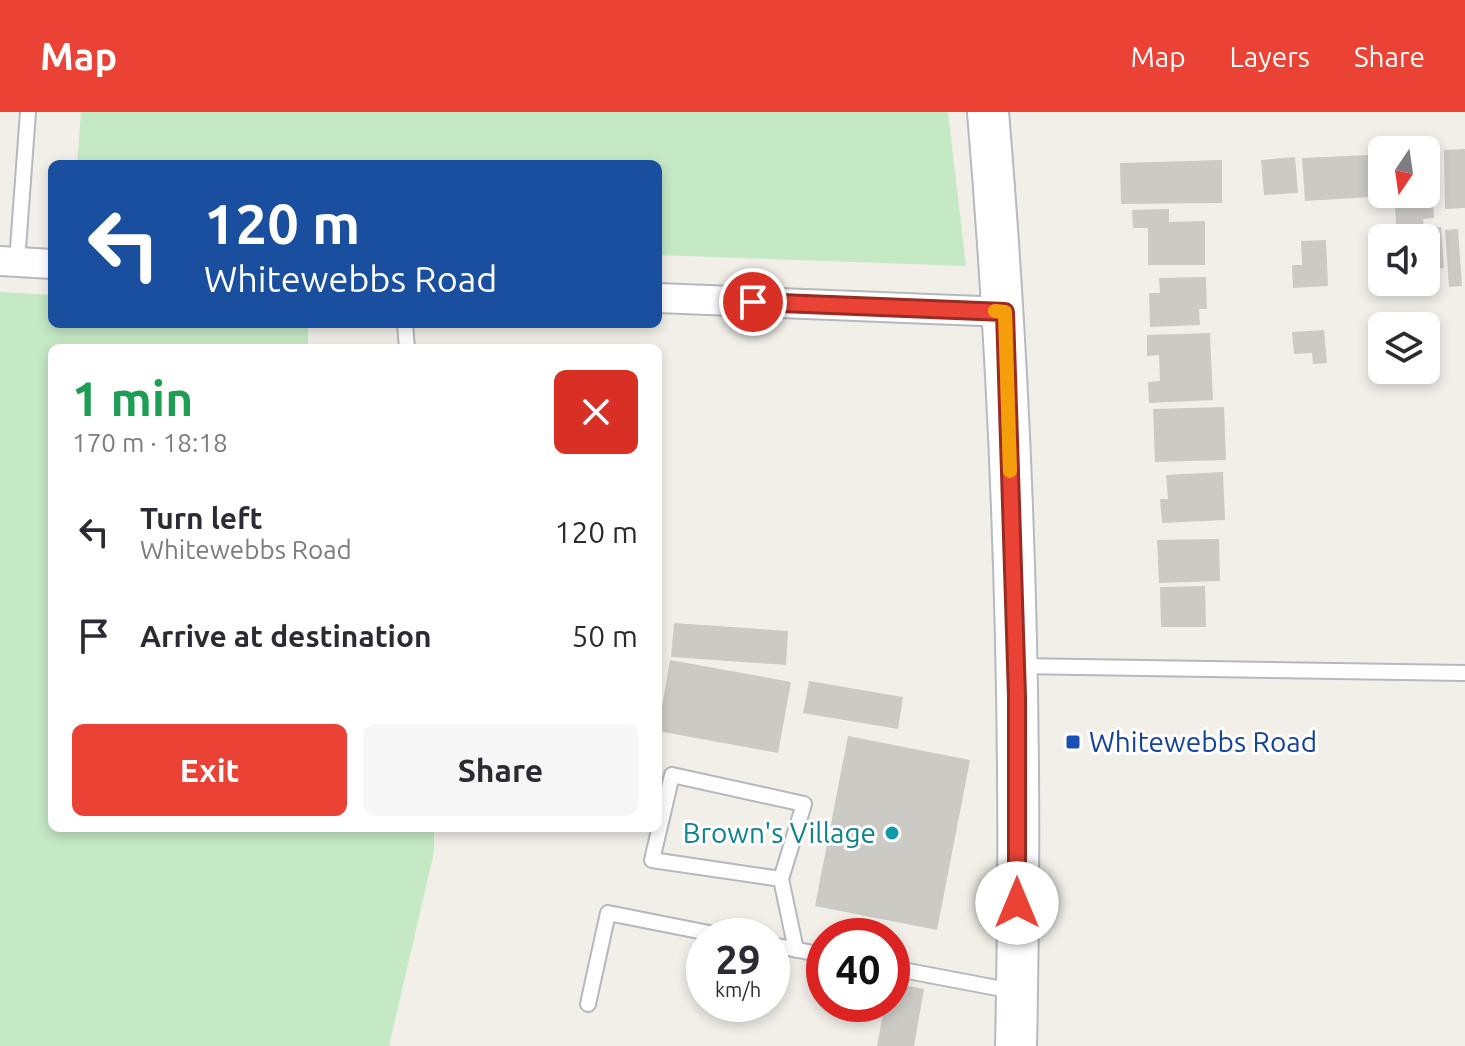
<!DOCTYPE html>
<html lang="en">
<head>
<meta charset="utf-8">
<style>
  :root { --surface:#fff; --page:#f7f7f7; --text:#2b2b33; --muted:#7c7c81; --accent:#ea4335 }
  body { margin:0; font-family:Ubuntu,sans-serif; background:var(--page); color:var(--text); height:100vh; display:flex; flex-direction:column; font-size:30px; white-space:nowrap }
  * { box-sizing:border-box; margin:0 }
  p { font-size:26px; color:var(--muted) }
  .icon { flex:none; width:44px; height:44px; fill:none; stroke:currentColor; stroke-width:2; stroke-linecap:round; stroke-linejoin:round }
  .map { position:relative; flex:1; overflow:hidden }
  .side { position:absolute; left:48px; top:232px; width:614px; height:488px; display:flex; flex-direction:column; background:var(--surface); border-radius:12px; box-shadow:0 4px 12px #0003 }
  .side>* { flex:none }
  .top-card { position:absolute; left:48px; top:48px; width:614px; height:168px; border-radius:12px; box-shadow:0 4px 12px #0003; background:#1a4fa0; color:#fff; overflow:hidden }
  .needle { width:52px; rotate:193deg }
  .controls { position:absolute; left:1368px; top:24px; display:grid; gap:16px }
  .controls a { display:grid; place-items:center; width:72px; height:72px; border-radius:12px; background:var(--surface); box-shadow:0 4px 12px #0003; font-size:40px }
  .speed { position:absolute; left:686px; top:806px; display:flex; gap:16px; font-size:40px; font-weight:700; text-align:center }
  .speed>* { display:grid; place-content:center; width:104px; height:104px; border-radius:50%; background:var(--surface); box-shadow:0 4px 12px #0003; line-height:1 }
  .speed small { font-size:20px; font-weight:400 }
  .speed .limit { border:12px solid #d22; background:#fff; color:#111 }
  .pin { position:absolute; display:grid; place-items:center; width:68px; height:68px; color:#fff; margin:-34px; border:4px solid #fff; border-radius:50%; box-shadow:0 2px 8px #0007 }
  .me { position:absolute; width:88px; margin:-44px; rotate:0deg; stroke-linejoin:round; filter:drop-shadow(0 0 6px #0008) }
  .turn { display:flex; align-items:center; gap:28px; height:168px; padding:0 24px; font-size:36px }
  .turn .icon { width:104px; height:104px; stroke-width:2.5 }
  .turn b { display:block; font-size:56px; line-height:68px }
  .round { display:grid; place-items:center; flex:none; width:84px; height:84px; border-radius:12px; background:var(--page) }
  .overview { display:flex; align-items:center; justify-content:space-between; height:136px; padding:0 24px }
  h1 { font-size:48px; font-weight:700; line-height:60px; color:#1e9e55 }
  .action { display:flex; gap:16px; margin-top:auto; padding:16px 24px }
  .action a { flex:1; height:92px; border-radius:12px; background:var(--accent); color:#fff; font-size:32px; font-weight:700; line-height:92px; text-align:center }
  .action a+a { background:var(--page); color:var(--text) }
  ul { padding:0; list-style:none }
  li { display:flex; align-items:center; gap:24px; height:104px; padding:0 24px }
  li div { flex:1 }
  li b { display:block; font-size:30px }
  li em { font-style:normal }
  header { display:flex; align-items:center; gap:48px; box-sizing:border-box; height:112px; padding:0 40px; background:var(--accent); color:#fff }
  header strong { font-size:38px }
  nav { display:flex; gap:44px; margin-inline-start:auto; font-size:28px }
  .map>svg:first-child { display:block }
  .green { fill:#c5e8c5 }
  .building { fill:#cccac5 }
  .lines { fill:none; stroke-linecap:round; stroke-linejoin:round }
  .lane-casing { stroke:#b5b8bc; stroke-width:18 }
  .street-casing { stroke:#b5b8bc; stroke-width:32 }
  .secondary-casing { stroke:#b6babf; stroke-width:44 }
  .lane { stroke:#fff; stroke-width:14 }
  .street { stroke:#fff; stroke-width:28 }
  .secondary { stroke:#fff; stroke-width:40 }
  .route-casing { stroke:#982c22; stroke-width:20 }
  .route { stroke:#ea4335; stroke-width:14 }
  .slow { stroke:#f59e0b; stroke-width:14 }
  .transit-dot { fill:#1a4fb4; stroke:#fff; stroke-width:3 }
  .culture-dot { fill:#0f9aa8; stroke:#fff; stroke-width:3 }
  .labels { text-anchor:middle; stroke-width:6; stroke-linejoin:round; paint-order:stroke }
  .transit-label { font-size:28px; fill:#164399; stroke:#fff; text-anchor:start }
  .culture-label { font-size:28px; fill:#0d838f; stroke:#fff; text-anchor:end }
</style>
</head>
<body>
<header>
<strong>Map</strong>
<nav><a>Map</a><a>Layers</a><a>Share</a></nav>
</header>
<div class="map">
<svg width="1465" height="934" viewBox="0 0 1465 934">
  <rect width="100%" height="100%" fill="#f1efe8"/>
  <!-- green -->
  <path class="green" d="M 81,0 L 948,0 L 966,154 L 658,143 L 658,52 L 77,52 Z
    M 0,180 L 52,183 L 52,212 L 308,212 L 308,236 L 52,236 L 52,716 L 434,716 L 434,740 L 389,934 L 0,934 Z"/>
  <!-- building -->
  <path class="building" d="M 1465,37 L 1465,96 L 1445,97 L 1444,38 Z
    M 1369,43 L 1370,56 L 1379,55 L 1380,78 L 1372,79 L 1372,85 L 1305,89 L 1302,46 Z
    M 1295,45 L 1298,81 L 1264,83 L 1261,48 Z
    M 1430,47 L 1434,106 L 1423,107 L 1425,126 L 1397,126 L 1394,82 L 1426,82 L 1426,48 Z
    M 1222,48 L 1222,91 L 1121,92 L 1120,51 Z
    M 1169,97 L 1169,110 L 1205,109 L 1205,153 L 1148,153 L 1148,116 L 1133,116 L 1132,98 Z
    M 1441,115 L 1444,156 L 1429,157 L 1426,116 Z
    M 1458,117 L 1462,174 L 1449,175 L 1445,118 Z
    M 1326,128 L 1328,174 L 1293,176 L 1292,153 L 1302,153 L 1301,129 Z
    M 1206,165 L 1207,197 L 1199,197 L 1200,213 L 1150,215 L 1149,181 L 1160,181 L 1159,166 Z
    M 1324,218 L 1327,251 L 1313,252 L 1312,241 L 1294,242 L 1292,220 Z
    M 1210,221 L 1213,288 L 1149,291 L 1148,270 L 1160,269 L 1159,243 L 1147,244 L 1147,223 Z
    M 1224,295 L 1226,348 L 1155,350 L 1153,297 Z
    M 1223,360 L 1225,408 L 1162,411 L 1160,387 L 1168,387 L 1166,363 Z
    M 1219,427 L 1220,469 L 1159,471 L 1157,428 Z
    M 1205,474 L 1206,515 L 1161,515 L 1160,475 Z
    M 674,511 L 788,519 L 786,553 L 671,545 Z
    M 670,548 L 791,570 L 778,641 L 658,619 Z
    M 809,569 L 903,585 L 898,617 L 803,601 Z
    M 848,624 L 970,648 L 937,818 L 815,794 Z
    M 892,871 L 924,877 L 914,934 L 877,934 L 885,892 L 892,892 Z"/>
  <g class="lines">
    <defs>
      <path id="lane" d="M 17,150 L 28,0
        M 405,212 L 407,236
        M 1017,554 L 1465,561
        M 781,767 L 804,692 L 672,663 L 652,748 L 781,767 L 796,838
        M 772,833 L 824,843
        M 892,856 L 1013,879
        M 588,892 L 608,801 L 724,824"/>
      <path id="street" d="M 0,149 L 52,152
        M 658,186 L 1005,200"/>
      <path id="secondary" d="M 988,0 C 1014,310 1023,623 1016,934"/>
    </defs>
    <!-- lane casing -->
    <use href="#lane" class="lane-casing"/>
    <!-- street casing -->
    <use href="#street" class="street-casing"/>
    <!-- secondary casing -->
    <use href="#secondary" class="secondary-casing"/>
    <!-- lane -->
    <use href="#lane" class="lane"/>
    <!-- street -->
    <use href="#street" class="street"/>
    <!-- secondary -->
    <use href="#secondary" class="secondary"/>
  </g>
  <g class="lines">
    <defs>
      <path id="route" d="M 753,190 L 1005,200 L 1017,585 L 1017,791"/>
    </defs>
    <!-- route casing -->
    <use href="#route" class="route-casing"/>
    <!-- route -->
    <use href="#route" class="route"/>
    <!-- slow -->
    <path class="slow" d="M 995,199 L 1005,200 L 1010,359"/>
  </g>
  <!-- markers -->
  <rect class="transit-dot" x="1065" y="622" width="16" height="16" rx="4"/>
  <circle class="culture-dot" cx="892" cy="721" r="8"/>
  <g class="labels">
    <!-- transit labels -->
    <g class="transit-label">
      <text x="1089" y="640">Whitewebbs Road</text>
    </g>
    <!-- culture labels -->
    <g class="culture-label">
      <text x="876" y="731">Brown's Village</text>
    </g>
  </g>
</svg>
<div class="controls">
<a><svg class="needle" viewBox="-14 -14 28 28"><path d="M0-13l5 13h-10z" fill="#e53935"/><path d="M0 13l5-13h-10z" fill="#7c7c81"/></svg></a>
<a><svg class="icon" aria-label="sound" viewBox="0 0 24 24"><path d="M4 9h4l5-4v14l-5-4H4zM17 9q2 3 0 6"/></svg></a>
<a><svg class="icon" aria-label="layers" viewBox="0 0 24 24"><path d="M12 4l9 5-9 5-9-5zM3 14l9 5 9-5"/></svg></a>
</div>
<div class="speed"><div>29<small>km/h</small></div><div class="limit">40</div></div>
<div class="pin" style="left:753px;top:190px;background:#d93025"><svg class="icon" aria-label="arrive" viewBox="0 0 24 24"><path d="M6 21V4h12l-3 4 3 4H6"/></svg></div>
<svg class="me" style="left:1017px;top:791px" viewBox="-20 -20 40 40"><circle r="19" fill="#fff"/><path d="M0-13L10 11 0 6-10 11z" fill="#ea4335"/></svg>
<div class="top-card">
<div class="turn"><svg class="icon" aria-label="left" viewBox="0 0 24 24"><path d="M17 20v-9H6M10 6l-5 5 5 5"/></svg><div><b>120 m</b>Whitewebbs Road</div></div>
</div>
<section class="side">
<div class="overview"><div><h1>1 min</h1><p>170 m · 18:18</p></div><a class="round" style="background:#d93025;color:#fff"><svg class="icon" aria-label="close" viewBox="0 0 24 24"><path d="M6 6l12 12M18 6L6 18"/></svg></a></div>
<ul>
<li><svg class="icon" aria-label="left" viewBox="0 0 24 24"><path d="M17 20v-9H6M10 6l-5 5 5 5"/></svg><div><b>Turn left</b><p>Whitewebbs Road</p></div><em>120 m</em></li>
<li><svg class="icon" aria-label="arrive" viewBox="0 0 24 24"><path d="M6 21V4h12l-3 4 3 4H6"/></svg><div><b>Arrive at destination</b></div><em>50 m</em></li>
</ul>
<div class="action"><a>Exit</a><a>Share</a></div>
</section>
</div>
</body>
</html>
